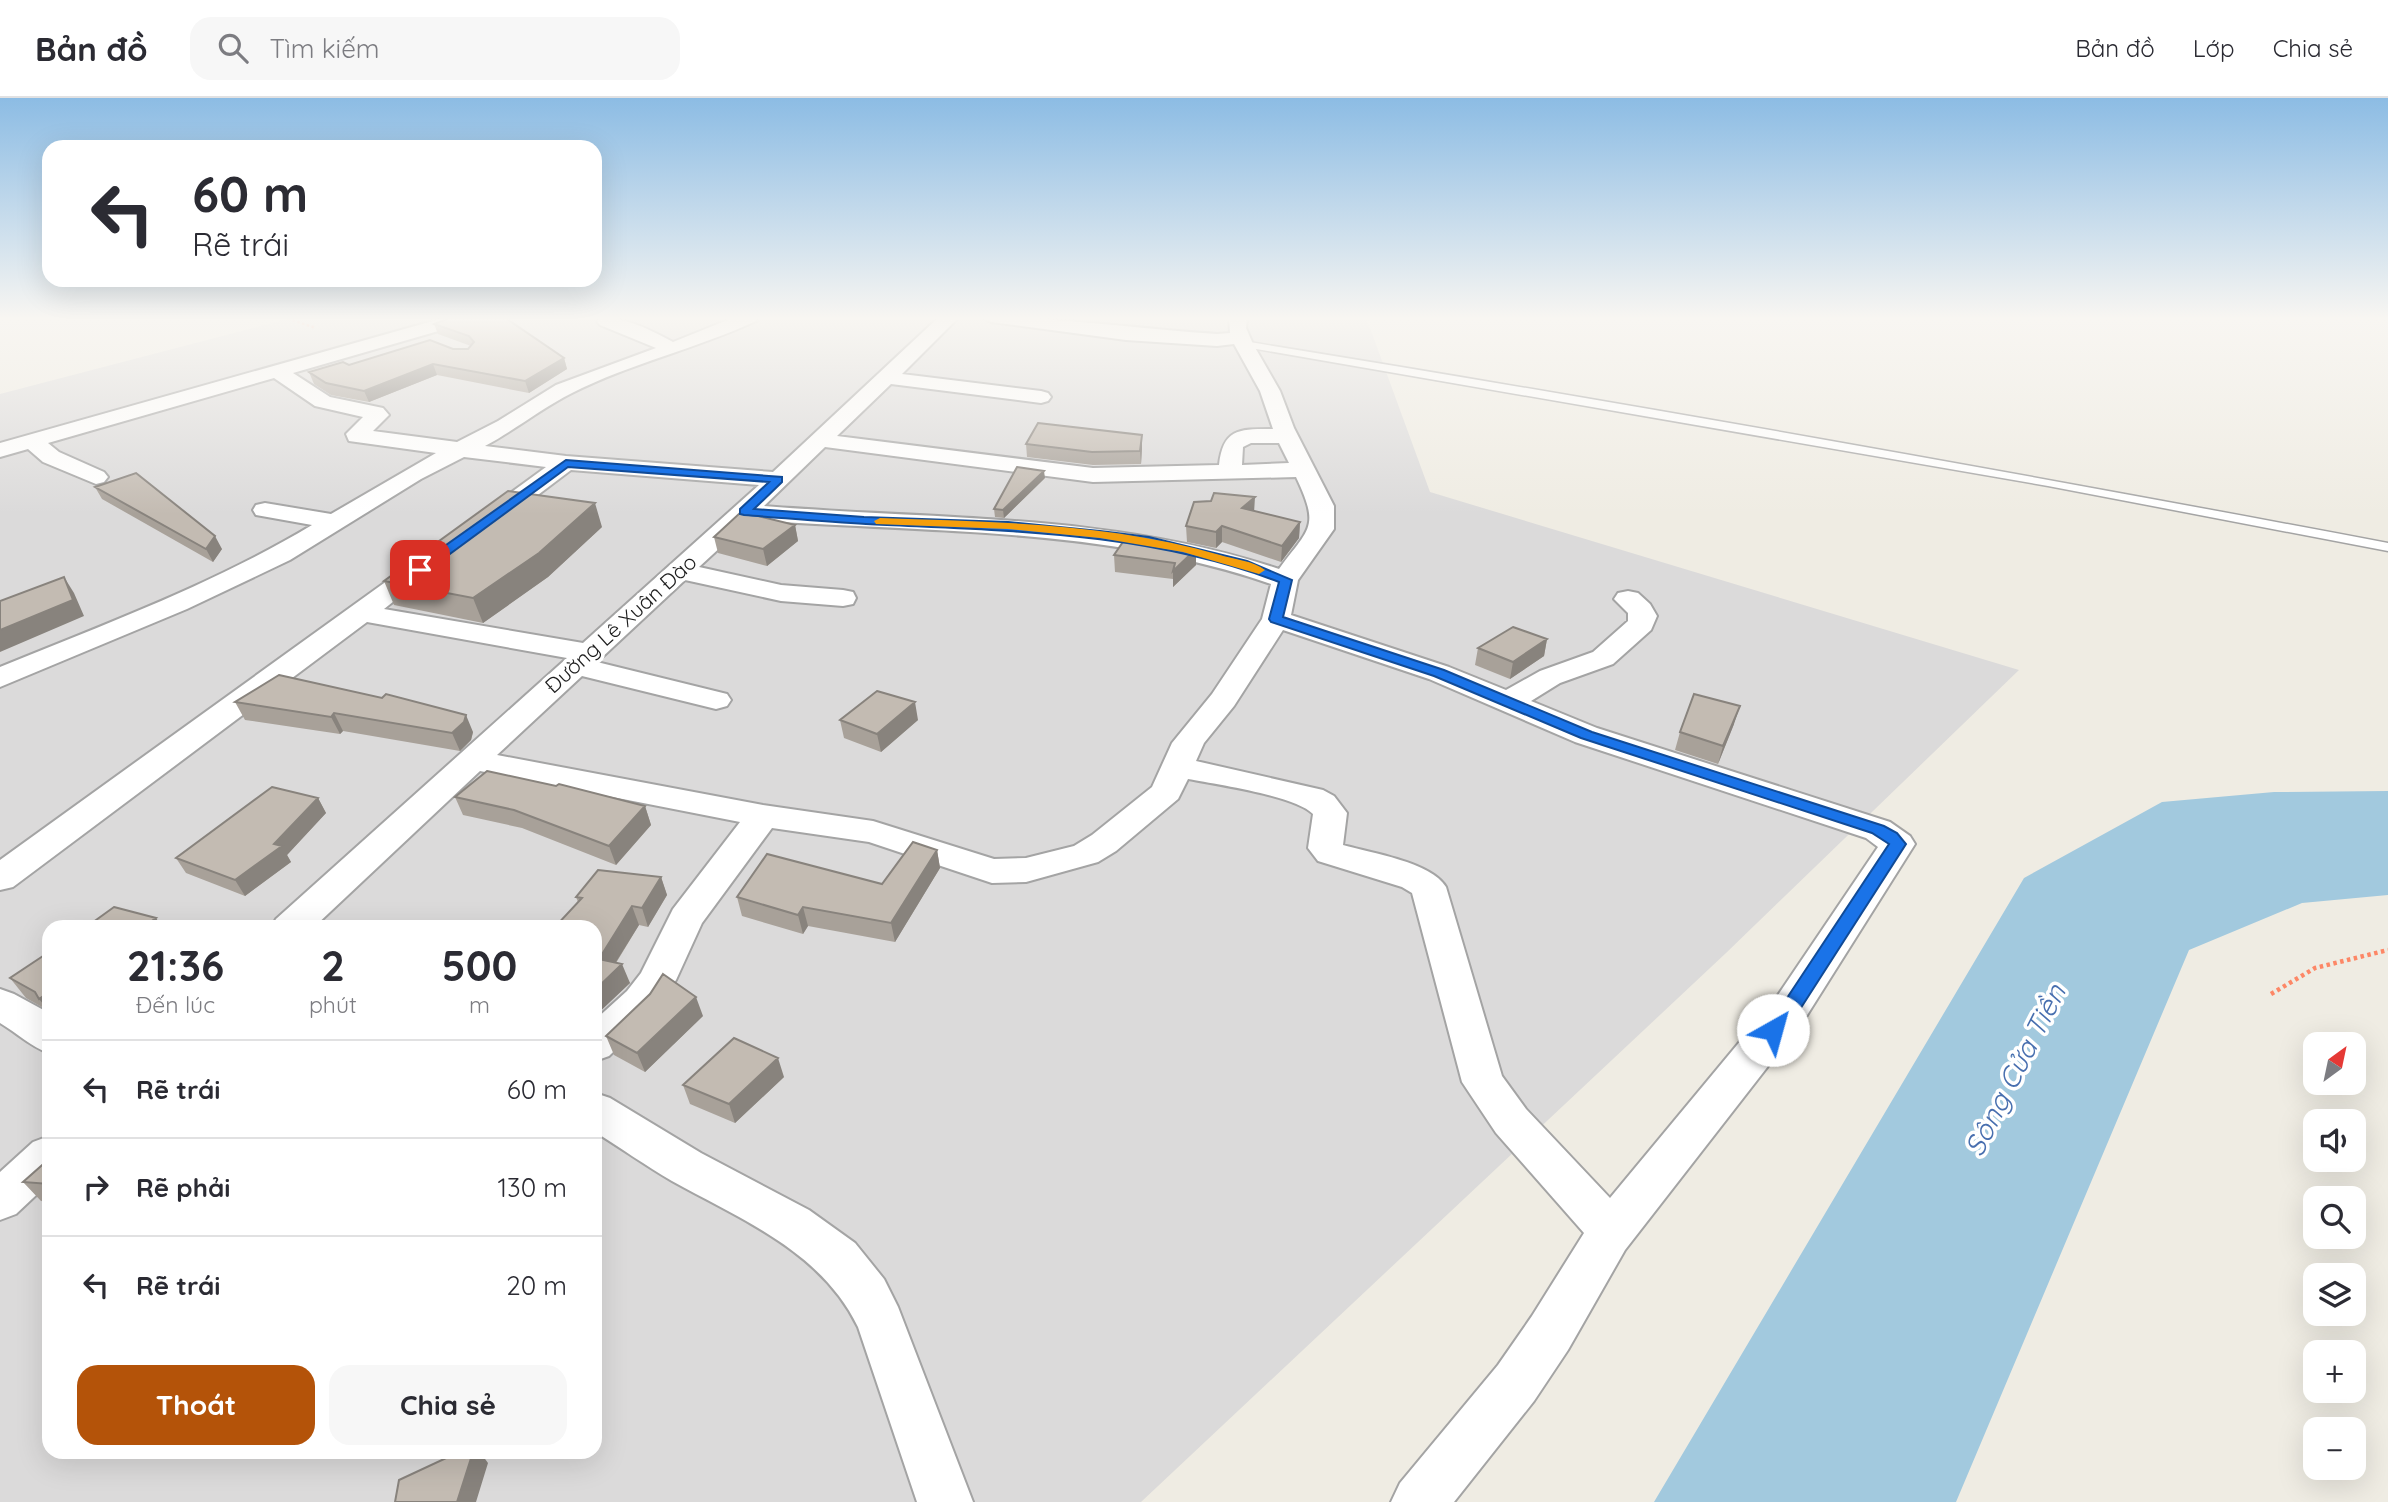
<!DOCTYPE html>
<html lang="vi">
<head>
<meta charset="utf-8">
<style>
  :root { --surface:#fff; --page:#f7f7f7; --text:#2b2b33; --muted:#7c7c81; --line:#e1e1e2; --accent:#b45309 }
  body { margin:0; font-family:Quicksand,sans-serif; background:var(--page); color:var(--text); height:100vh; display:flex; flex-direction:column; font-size:26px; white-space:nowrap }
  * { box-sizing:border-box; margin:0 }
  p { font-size:23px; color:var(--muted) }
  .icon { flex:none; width:38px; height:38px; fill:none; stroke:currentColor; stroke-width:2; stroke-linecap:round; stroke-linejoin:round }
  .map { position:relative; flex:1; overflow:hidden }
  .sheet { position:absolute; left:42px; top:822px; width:560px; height:539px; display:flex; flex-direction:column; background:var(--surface); border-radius:21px; box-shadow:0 7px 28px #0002 }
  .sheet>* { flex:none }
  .top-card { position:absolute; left:42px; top:42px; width:560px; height:147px; border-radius:21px; box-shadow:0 7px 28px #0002; background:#fff; color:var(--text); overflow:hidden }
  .needle { width:46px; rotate:33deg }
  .buttons { position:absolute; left:2303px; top:934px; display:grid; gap:14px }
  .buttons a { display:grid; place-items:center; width:63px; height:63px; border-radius:14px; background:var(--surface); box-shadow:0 7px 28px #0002; font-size:35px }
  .pin { position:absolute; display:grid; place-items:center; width:60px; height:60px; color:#fff; margin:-30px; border-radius:14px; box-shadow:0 4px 10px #0006 }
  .me { position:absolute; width:77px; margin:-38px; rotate:38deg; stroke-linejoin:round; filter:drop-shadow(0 0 5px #0008) }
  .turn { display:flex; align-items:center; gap:24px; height:147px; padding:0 35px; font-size:32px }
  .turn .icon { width:91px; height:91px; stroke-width:2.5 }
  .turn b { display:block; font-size:49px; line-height:60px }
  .eta { display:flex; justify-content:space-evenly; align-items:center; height:119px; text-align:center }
  .eta b { font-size:42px; font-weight:800; line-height:49px }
  .button { display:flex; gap:14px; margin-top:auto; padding:14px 35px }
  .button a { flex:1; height:80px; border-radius:21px; background:var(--accent); color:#fff; font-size:28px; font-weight:800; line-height:80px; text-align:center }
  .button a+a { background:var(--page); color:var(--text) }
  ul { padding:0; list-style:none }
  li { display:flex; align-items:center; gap:21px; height:98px; padding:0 35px; border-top:2px solid var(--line) }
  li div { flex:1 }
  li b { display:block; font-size:26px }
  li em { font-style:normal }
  header { display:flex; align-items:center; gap:42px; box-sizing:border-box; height:98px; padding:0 35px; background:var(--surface); border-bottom:2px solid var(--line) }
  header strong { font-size:33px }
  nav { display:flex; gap:38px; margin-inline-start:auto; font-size:24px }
  .search { width:490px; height:63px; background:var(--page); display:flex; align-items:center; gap:18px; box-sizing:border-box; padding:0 24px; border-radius:21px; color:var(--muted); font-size:26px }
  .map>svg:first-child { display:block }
  .residential { fill:#dbdada; fill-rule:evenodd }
  .water { fill:#a2c9de }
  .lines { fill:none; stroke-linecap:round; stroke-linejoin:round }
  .service-casing { stroke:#a4a4a4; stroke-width:3 }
  .minor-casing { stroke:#a4a4a4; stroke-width:4 }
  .path-far1 { stroke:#fd8766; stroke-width:2.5; stroke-dasharray:2.5 2.5; stroke-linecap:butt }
  .path { stroke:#fd8766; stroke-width:4.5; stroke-dasharray:3.5 3.5; stroke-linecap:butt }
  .service { fill:#fff; fill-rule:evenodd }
  .minor { fill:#fff; fill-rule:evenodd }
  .wall { fill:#a8a199 }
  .shaded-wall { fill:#88837d }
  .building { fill:#c3bbb2; stroke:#88837d; stroke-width:2 }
  .route { fill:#1a73e8; stroke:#114b97; stroke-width:2 }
  .slow { fill:#f59e0b }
  .labels { text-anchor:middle; stroke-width:7; stroke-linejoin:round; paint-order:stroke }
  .street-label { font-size:21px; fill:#1d1d1d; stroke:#fff }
  .near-water-label { font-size:28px; font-style:italic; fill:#486faf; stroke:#fff }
</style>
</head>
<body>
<header>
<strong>Bản đồ</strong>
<div class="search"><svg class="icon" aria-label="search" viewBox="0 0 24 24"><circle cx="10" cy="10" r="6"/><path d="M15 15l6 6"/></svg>Tìm kiếm</div>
<nav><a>Bản đồ</a><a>Lớp</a><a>Chia sẻ</a></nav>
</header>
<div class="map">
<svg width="2388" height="1404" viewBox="0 0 2388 1404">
  <rect width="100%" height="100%" fill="#efece3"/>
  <!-- residential -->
  <path class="residential" d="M 295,219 L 1366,219 L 1430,394 L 2019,572 L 1726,855 L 1141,1404 L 0,1404 L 0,296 ZM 49,830 L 595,830 L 595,1354 L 49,1354 Z"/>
  <!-- water -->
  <path class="water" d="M 2388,693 L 2388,797 L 2302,805 L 2189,852 L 1956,1404 L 1654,1404 L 2024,780 L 2162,704 L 2274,694 Z"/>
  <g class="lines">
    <defs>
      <path id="service" d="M 1243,243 C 1626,305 2007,373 2388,445 L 2388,453 L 2048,388 L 1239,248 L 1238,246 Z"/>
      <path id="minor" d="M 447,219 L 476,219 L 473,223 L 293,275 L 330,299 L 383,310 L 389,317 L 373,333 L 457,344 L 498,323 L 556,287 L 656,250 L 600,227 L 597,223 L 600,219 C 625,219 651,232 673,244 L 735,219 L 759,219 L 756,223 C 696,251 631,265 572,295 C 542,310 515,332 485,348 L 566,358 L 773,374 L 939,219 L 959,219 L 902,276 L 1041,293 L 1048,295 L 1051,299 L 1048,303 L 1041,305 L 891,286 L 837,338 L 1093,370 L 1219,367 C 1223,330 1240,331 1273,331 L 1260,293 L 1234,246 L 1217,248 L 1126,242 L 991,224 L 982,219 C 1060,219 1139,231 1217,236 L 1230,235 L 1229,219 L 1247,219 L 1246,230 L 1253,246 L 1280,293 L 1294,330 L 1334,408 L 1334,431 L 1298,482 L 1291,517 L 1449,569 L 1506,592 L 1540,573 L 1593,554 L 1628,523 L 1628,515 L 1614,501 L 1618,495 L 1628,493 L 1638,495 L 1650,506 L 1657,518 L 1651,532 L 1613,566 L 1560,585 L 1531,603 L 1597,630 L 1890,724 L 1910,738 L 1915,746 L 1804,922 L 1625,1152 L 1568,1252 L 1534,1303 L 1454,1404 L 1391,1404 L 1400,1385 L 1498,1267 L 1532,1218 L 1584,1135 L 1496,1035 L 1462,984 L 1412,795 L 1402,789 L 1318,763 L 1308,750 L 1313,716 C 1296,698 1215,686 1188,681 L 1178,701 L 1116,753 L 1098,764 L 1026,784 L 992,785 L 869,744 L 772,730 L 702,825 L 676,882 L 655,913 L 609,958 L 595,963 L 595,922 L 627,893 L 641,875 L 673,811 L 740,724 L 480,673 L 313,830 L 271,830 L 276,821 L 567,560 L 367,524 L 13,789 L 0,792 L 0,762 L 416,462 L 425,460 L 434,462 L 438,468 L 384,511 L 583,545 L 759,387 L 571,372 L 498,427 L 489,429 L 480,427 L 477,422 L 480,417 L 546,369 L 464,359 L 421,381 L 290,462 L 187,511 L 0,589 L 0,569 C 105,526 214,486 312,427 L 256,417 L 253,412 L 256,407 L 265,405 L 331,416 L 436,355 L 349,343 L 346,336 L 363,319 L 315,308 L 274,280 L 48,345 L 59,354 L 104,374 L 108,379 L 104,384 L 96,386 L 43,364 L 28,351 L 0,359 L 0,345 ZM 1251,345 L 1279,345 L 1289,365 L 1242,367 L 1243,349 ZM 825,349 L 1093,384 L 1296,379 C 1320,430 1310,429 1279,471 C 1113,415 937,422 764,408 ZM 750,422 C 925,435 1103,428 1271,486 L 1262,521 L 1212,596 L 1172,645 L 1152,689 L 1092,737 L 1074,748 L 1026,760 L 994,761 L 873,723 L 763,707 L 497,657 L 582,578 L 716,611 L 727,608 L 731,602 L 727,596 L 597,564 L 685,482 L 781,503 L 843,508 L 853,506 L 856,500 L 853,494 L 843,492 L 781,487 L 699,469 ZM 1283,532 L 1429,581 L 1575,644 L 1866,740 L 1878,749 L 1776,900 L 1610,1100 L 1526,1011 L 1502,978 L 1446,789 C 1431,764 1371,755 1343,747 L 1347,715 L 1334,698 L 1323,692 L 1196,663 L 1204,645 L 1234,608 Z
        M 0,891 L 14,896 L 49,915 L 49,955 C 31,949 17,935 0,925 Z
        M 595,995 L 610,1000 L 701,1055 L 809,1112 L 855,1145 L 884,1181 L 898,1209 L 973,1404 L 917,1404 L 858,1229 C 821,1153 742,1122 672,1083 C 646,1068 621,1050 595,1034 Z
        M 49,1038 L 49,1085 L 16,1116 L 0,1122 L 0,1074 L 33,1044 Z"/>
    </defs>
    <!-- service casing -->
    <use href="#service" class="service-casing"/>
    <!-- minor casing -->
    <use href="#minor" class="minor-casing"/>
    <!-- path-far1 -->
    <path class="path-far1" d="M 283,219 L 316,230"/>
    <!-- path -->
    <path class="path" d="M 2271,896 L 2315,870 L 2388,852"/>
    <!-- service -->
    <use href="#service" class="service"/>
    <!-- minor -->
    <use href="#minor" class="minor"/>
  </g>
  <!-- wall -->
  <path class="wall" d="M 434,226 L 564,260 L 567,271 L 529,295 L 437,277 L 369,304 L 331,297 L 314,286 L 309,274 L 453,251 L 468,251 L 471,248 L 438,236 Z
    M 1026,346 L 1142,350 L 1141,366 L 1093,367 L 1027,359 Z
    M 1045,380 L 1004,420 L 995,419 L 994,411 Z
    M 95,389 L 222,451 L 213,464 L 102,401 Z
    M 1254,413 L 1300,424 L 1299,440 L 1281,464 L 1222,444 L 1216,450 L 1187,444 L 1186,428 Z
    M 795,427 L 798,443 L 767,468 L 718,455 L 714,439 Z
    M 602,429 L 548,479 L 483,525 L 394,507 L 384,483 Z
    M 1114,457 L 1196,467 L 1173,489 L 1173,481 L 1115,474 Z
    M 1547,541 L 1544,558 L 1510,581 L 1475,567 L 1478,550 Z
    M 279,577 L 473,634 L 471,642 L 460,653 L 343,633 L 340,636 L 245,622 L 235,604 Z
    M 840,622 L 918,622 L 881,654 L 844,640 Z
    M 1734,626 L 1718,666 L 1675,652 L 1680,634 Z
    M 455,699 L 645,708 L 651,727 L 616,767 L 522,730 L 463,717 Z
    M 318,700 L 326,715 L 287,757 L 291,764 L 245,798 L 186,775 L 176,760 Z
    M 937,752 L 940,770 L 895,844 L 808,828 L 803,836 L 742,818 L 737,799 L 882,786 Z
    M 661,779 L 667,797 L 648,829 L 639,827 L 616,865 L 630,885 L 595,918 L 578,804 L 576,799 Z
    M 49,854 L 49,913 L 26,900 L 10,880 Z
    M 703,918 L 645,974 L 614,957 L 606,938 Z
    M 784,979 L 735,1025 L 690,1006 L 683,987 Z
    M 49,1061 L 49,1104 L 41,1103 L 23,1084 Z"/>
  <!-- shaded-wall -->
  <path class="shaded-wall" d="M 564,260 L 567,271 L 529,295 L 525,283 Z
    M 433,266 L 437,277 L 369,304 L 364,293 Z
    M 1142,337 L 1142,350 L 1141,366 L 1140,353 Z
    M 1044,373 L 1045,380 L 1004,420 L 1003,412 Z
    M 1255,399 L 1254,415 L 1242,410 Z
    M 595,405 L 602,429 L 548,479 L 483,525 L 473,500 Z
    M 1300,424 L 1299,440 L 1281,464 L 1282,448 Z
    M 795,427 L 798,443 L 767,468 L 763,451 Z
    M 1222,428 L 1222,444 L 1216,450 L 1216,434 Z
    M 215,438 L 222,451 L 213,464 L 206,451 Z
    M 1196,451 L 1196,467 L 1173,489 L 1173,473 Z
    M 64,479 L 74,495 L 84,518 L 0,554 L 0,532 Z
    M 1547,541 L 1544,558 L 1510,581 L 1513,564 Z
    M 915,604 L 918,622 L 881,654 L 877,636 Z
    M 1740,608 L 1734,626 L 1718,666 L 1723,648 Z
    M 334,615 L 343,633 L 340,636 L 331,619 Z
    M 466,617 L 473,634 L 471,642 L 460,653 L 452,635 Z
    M 318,700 L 326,715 L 287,757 L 291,764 L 245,798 L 235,782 L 274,746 Z
    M 645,708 L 651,727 L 616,767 L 609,748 Z
    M 937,752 L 940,770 L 895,844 L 891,825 Z
    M 661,779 L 667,797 L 648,829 L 642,810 Z
    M 632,808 L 639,827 L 606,880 L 599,861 Z
    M 803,809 L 808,828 L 803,836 L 798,817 Z
    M 156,820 L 163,830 L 142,830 Z
    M 622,866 L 630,885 L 595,918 L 595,892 Z
    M 49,894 L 49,913 L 39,901 Z
    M 696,899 L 703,918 L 645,974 L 637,955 Z
    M 778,960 L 784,979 L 735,1025 L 729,1006 Z
    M 473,1354 L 480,1354 L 488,1365 L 476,1404 L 457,1404 Z"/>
  <!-- building -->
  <path class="building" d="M 453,219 L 504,219 L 564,260 L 525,283 L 433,266 L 364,293 L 326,285 L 309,274 L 343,264 L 349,267 L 430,242 L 453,251 L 468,251 L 474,244 L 469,238 L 434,226 Z
    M 1038,325 L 1142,337 L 1140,353 L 1092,354 L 1026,346 Z
    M 1017,369 L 1044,373 L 1003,412 L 994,411 Z
    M 136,375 L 215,438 L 206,451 L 95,389 Z
    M 508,393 L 595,405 L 539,455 L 473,500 L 384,483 Z
    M 1214,395 L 1255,399 L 1242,410 L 1300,424 L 1282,448 L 1222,428 L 1216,434 L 1186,428 L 1194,404 L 1211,403 Z
    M 741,414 L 795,427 L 763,451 L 714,439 Z
    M 1127,438 L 1196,451 L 1173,473 L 1175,465 L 1114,457 Z
    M 64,479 L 73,502 L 0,532 L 0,503 Z
    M 1513,529 L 1547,541 L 1513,564 L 1478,550 Z
    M 279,577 L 382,600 L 386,596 L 466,617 L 464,624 L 452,635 L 334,615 L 331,619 L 235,604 Z
    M 877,593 L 915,604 L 877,636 L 840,622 Z
    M 1694,596 L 1740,608 L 1723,648 L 1680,634 Z
    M 487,673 L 556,688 L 559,686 L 645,708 L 609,748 L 514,712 L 455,699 Z
    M 272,689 L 318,700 L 274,746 L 282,748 L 235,782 L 176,760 Z
    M 913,744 L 937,752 L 891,825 L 803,809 L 798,817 L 737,799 L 767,756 L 882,786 Z
    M 598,772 L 661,779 L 642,810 L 632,808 L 599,861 L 622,866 L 595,892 L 595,830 L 554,830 L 582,800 L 576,799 Z
    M 114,809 L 156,820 L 142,830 L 85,830 Z
    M 49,854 L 49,894 L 39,901 L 35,894 L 10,880 Z
    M 663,876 L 696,899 L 637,955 L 606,938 L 650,896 Z
    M 734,940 L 778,960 L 729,1006 L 683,987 Z
    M 49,1061 L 49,1086 L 23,1084 Z
    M 459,1354 L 473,1354 L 457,1404 L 395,1404 L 399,1382 Z"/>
  <!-- sky -->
  <linearGradient id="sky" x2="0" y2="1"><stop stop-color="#8cbce4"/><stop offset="0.53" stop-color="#f8f6f2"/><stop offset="1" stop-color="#f8f6f2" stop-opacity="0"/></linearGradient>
  <rect width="2388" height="416" fill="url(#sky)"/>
  <!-- route -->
  <path class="route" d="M 566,362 L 782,379 L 782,384 L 754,411 L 864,419 L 1008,424 L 1100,433 L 1149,439 L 1247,463 L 1292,482 L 1283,519 L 1444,572 L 1592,634 L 1884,728 L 1897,735 L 1906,746 L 1797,916 C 1788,927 1782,942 1767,937 L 1764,932 L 1783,906 L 1889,746 L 1872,735 L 1581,640 L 1434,578 L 1271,524 L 1269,521 L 1279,484 C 1146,433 1006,433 866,426 C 825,424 785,420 744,417 L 740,416 L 740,411 L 769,384 L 568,369 L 424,475 L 415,475 L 415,469 Z"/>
  <!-- slow -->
  <path class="slow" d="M 880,420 C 994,424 1110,425 1220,457 C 1233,461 1254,463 1265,472 L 1259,476 L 1183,454 L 1100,440 L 1008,431 L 876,426 L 874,423 Z"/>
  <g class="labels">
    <!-- street labels -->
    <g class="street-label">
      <text transform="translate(621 526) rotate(-42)" y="7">Đường Lê Xuân Đào</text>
    </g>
    <!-- near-water labels -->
    <g class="near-water-label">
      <text transform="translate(2015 972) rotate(-63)" y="10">Sông Cửa Tiền</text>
    </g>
  </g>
</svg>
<div class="buttons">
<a><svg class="needle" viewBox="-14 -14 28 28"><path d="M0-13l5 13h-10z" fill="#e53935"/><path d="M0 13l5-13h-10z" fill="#7c7c81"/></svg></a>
<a><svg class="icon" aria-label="sound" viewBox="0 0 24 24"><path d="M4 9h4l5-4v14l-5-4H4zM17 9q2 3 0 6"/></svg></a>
<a><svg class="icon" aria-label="search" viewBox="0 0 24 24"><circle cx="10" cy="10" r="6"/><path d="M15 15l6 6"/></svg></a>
<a><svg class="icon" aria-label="layers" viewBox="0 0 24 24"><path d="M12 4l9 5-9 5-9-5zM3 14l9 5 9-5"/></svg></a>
<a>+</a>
<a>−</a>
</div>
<div class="pin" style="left:420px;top:472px;background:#d93025"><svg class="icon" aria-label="arrive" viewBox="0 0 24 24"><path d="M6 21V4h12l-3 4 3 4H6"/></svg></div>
<svg class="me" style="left:1773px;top:932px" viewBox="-20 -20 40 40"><circle r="19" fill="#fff"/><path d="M0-13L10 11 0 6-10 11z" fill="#1a73e8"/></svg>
<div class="top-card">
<div class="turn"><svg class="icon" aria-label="left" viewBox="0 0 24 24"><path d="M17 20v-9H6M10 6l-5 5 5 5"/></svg><div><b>60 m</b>Rẽ trái</div></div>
</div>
<section class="sheet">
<div class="eta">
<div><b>21:36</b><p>Đến lúc</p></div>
<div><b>2</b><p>phút</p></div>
<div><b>500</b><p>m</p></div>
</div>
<ul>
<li><svg class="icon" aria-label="left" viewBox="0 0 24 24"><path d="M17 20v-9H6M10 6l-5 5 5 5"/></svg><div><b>Rẽ trái</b></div><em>60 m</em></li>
<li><svg class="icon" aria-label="right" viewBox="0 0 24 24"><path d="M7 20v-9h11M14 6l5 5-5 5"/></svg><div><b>Rẽ phải</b></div><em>130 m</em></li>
<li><svg class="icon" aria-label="left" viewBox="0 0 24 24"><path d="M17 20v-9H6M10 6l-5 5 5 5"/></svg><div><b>Rẽ trái</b></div><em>20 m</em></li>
</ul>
<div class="button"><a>Thoát</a><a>Chia sẻ</a></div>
</section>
</div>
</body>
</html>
